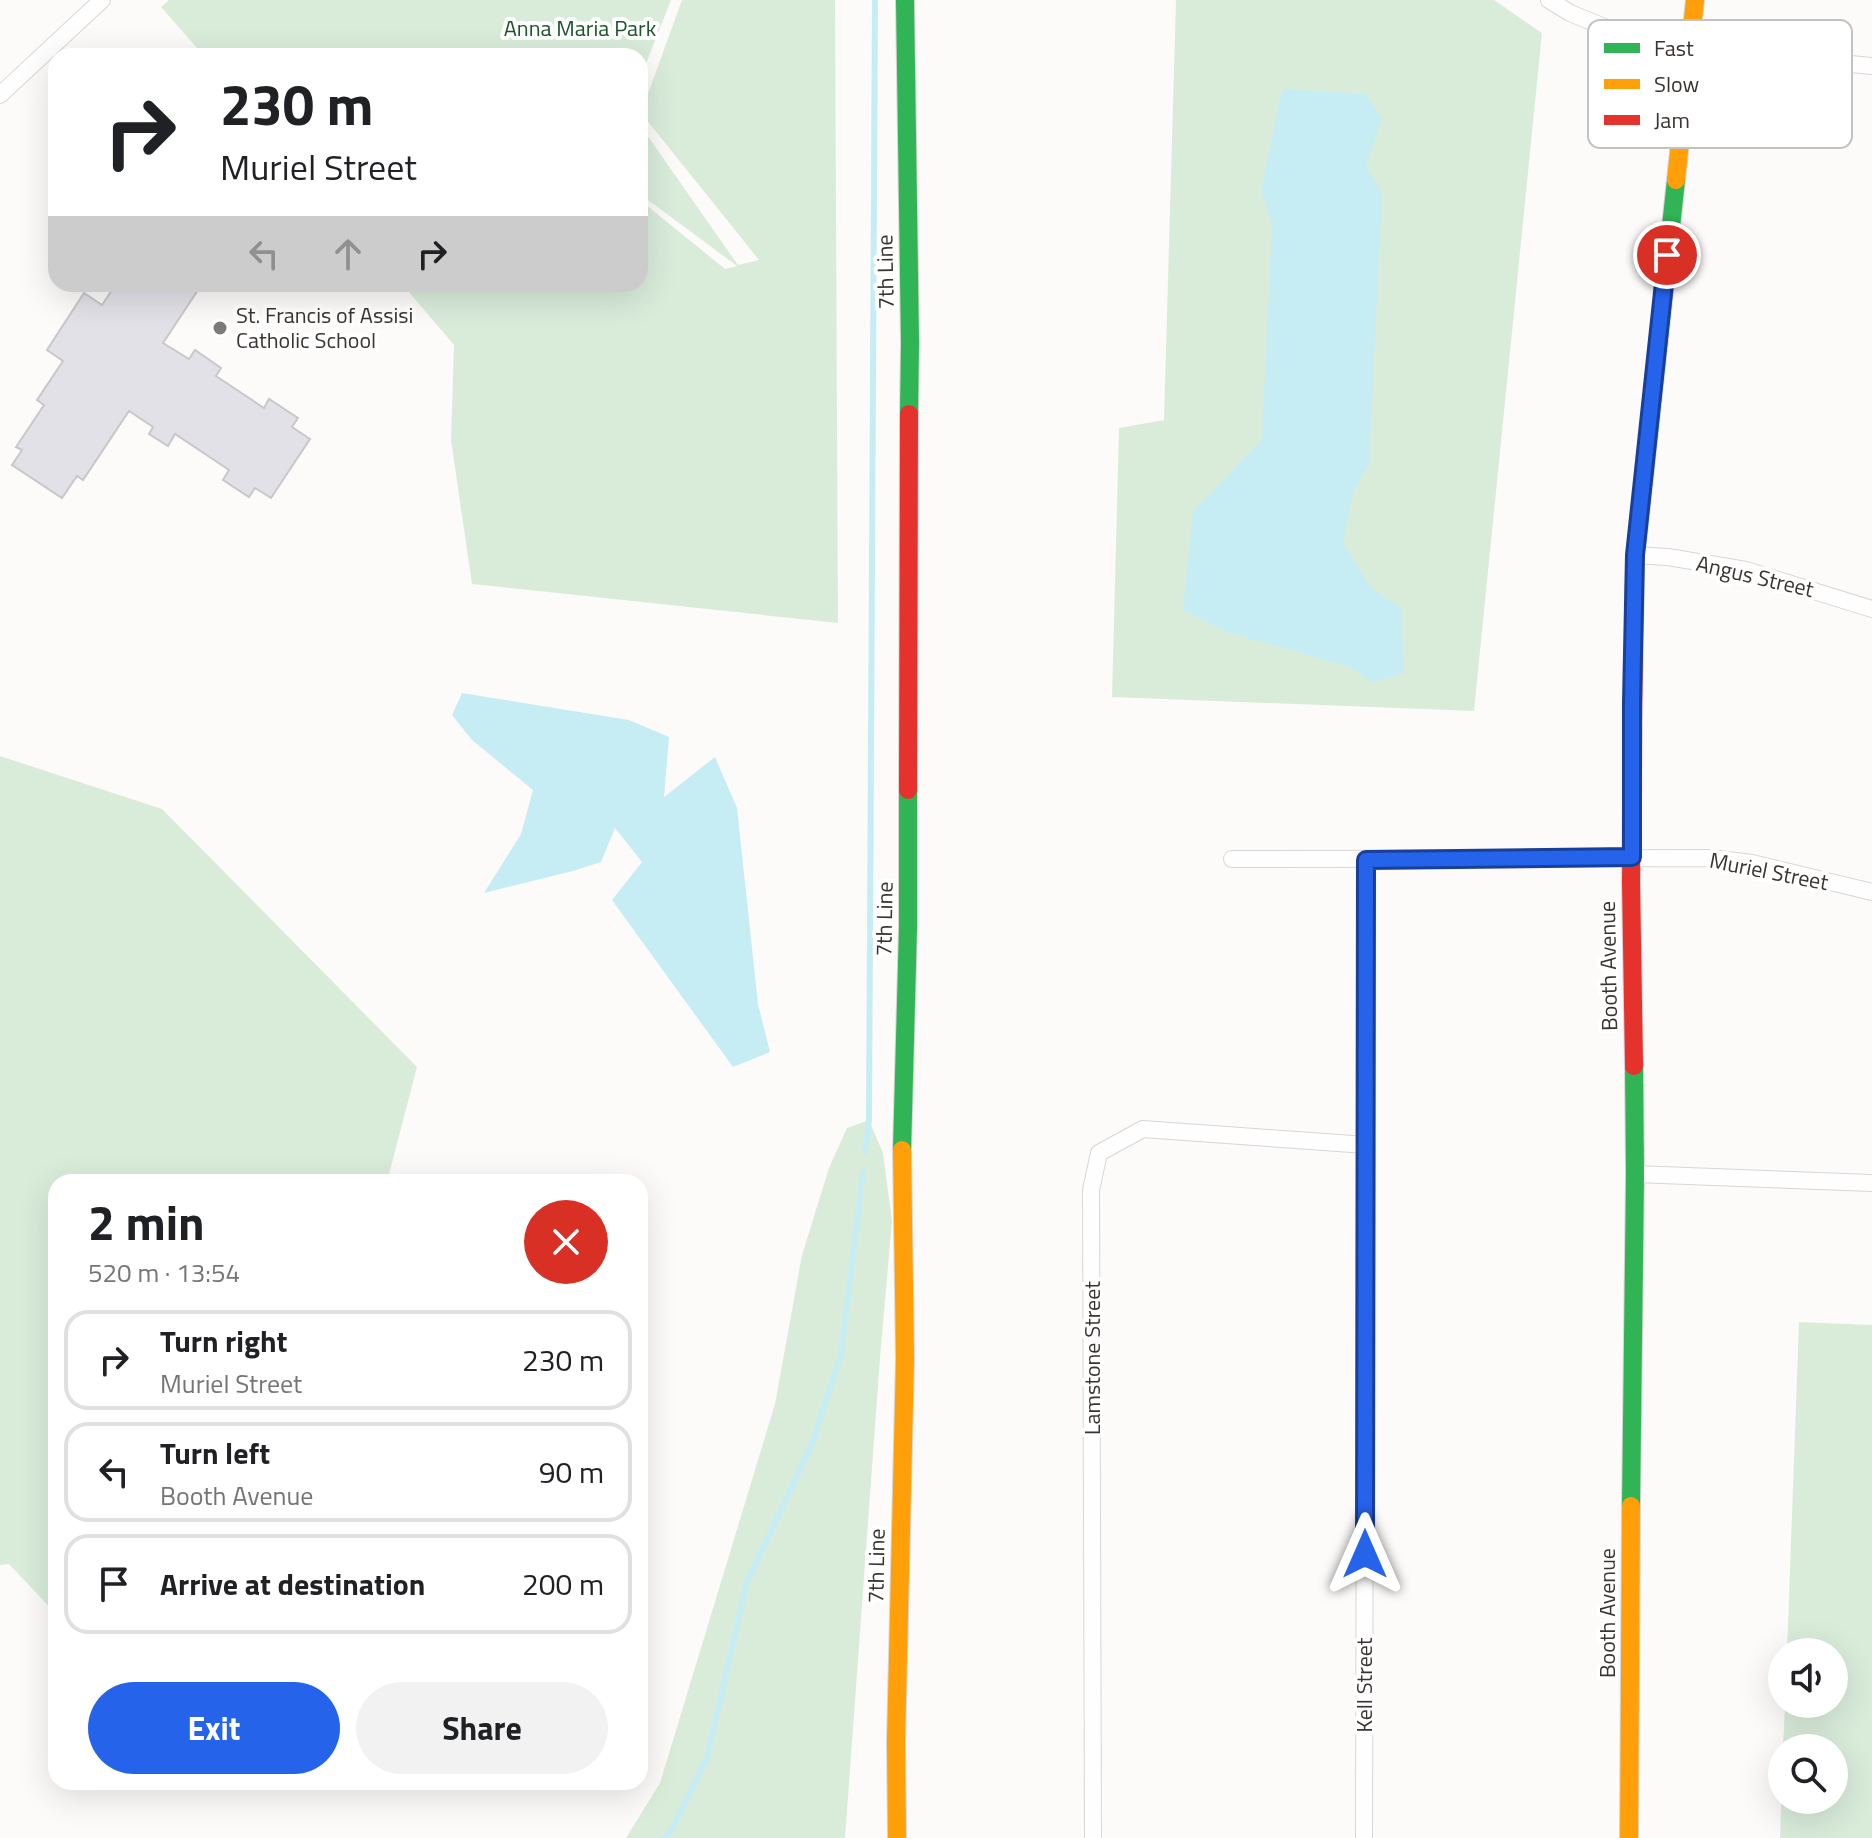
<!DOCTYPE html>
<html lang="en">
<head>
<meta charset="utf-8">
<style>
  :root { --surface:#fff; --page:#f2f2f2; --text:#202124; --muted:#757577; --line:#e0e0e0; --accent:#2563eb }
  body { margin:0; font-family:"Titillium Web",sans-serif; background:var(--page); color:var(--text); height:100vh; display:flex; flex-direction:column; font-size:30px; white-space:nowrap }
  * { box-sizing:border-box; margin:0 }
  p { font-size:26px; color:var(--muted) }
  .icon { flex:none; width:44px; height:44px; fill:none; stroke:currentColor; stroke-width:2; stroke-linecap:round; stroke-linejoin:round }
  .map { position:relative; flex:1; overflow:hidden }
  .drawer { position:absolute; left:48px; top:1174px; width:600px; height:616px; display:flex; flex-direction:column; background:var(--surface); border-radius:24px; box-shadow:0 8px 32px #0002 }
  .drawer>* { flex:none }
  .guide { position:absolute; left:48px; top:48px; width:600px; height:244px; border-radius:24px; box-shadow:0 8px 32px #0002; background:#fff; color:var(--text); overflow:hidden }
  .buttons { position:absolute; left:1768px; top:1638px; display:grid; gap:16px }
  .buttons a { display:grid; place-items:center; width:80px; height:80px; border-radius:50%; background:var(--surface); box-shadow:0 8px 32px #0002; font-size:40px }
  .pin { position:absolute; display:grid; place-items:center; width:68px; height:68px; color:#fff; margin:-34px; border:4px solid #fff; border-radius:50%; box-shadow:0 2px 8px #0007 }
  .me { position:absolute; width:88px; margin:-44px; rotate:0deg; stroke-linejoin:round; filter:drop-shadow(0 0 6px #0008) }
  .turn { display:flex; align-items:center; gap:28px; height:168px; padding:0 40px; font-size:36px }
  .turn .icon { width:104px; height:104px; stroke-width:2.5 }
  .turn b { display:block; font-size:56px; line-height:68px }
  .lanes { display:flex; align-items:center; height:76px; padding:0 40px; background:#0003; justify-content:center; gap:40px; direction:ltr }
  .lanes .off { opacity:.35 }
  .round { display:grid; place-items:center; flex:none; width:84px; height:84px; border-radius:42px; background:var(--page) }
  .overview { display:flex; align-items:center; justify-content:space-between; height:136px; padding:0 40px }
  h1 { font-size:48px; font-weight:700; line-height:60px }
  .primary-button { display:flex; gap:16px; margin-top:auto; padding:16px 40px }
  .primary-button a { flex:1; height:92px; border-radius:48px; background:var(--accent); color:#fff; font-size:32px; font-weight:700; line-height:92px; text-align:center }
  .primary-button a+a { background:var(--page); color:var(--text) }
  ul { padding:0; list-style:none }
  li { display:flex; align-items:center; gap:24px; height:100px; margin:0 16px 12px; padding:0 24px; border:4px solid var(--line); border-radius:24px }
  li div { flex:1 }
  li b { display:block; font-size:30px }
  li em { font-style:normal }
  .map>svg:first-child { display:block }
  .green { fill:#d9ecda }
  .water { fill:#c6ecf4 }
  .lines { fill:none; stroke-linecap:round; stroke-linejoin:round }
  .stream { stroke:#c6ecf4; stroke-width:6 }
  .building { fill:#e2e1e8; stroke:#c8c7c9; stroke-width:2 }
  .street-casing { stroke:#d9d6d4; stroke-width:18 }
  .fast-casing { stroke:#d9d6d4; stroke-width:20 }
  .slow-casing { stroke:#d9d6d4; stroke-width:20 }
  .jam-casing { stroke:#d9d6d4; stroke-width:20 }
  .street { stroke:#fffefe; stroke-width:16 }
  .fast { stroke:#30b455; stroke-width:18 }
  .slow { stroke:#ff9f0a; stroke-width:18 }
  .jam { stroke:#e5322d; stroke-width:18 }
  .route-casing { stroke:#184099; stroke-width:20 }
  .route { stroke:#2563eb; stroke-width:14 }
  .poi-dot { fill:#7e7a77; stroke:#fff; stroke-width:3 }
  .labels { text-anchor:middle; stroke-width:8; stroke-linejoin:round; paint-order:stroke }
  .park-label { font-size:22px; fill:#1e542b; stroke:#fff }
  .street-label { font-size:22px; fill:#393431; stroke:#fff }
  .poi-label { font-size:22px; fill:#393431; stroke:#fff; text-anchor:start }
  .key { fill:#fff; stroke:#c4c2c1; stroke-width:2 }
  .key-label { font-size:22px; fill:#393431 }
</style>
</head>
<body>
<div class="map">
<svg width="1872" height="1838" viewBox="0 0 1872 1838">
  <rect width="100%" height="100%" fill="#fdfbfa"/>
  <!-- green -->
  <path class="green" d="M 169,0 L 671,0 L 640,79 L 640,56 L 204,56 L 161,7 Z
    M 682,0 L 835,0 L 838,623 L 472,584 L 451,440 L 454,345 L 402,284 L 640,284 L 640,200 L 725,269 L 737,266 L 640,194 L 640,125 L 738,265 L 759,260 L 641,113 Z
    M 1176,0 L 1494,0 L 1542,33 L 1474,711 L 1112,697 L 1119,428 L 1164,420 Z
    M 0,756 L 162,809 L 417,1067 L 387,1182 L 56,1182 L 56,1614 L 9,1564 L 0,1565 Z
    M 869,1120 L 883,1153 L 892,1221 L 880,1358 L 845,1838 L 626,1838 L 660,1783 L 775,1404 L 802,1255 L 829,1168 L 847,1128 Z
    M 1799,1322 L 1872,1325 L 1872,1838 L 1780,1838 L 1782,1777 L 1782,1800 L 1834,1800 L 1834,1748 L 1783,1748 L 1785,1704 L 1834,1704 L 1834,1652 L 1787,1652 Z"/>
  <!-- water -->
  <path class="water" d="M 1282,89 L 1365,94 L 1382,119 L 1366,165 L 1382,194 L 1369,464 L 1353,492 L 1343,543 L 1372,589 L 1401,608 L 1404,673 L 1373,682 L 1350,667 L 1227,632 L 1183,610 L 1193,512 L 1262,439 L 1272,223 L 1261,191 Z
    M 462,693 L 629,720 L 669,737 L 664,797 L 715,757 L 737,808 L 758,1004 L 770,1052 L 733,1067 L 612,900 L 642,862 L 615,828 L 601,862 L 573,871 L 484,893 L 521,834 L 533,790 L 472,740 L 452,715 Z"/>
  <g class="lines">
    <!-- stream -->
    <path class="stream" d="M 865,1152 L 869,1120 L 875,0
      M 664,1838 L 672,1829 L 707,1758 L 747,1582 L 812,1444 L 841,1354 L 863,1173"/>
  </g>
  <!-- building -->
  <path class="building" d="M 116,284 L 202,284 L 163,343 L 189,359 L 195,350 L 221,368 L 216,376 L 264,408 L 269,399 L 298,418 L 292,427 L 310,439 L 271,498 L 255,488 L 249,497 L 223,480 L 229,470 L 175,434 L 168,446 L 149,434 L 153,427 L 129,411 L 83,480 L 77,476 L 62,498 L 12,465 L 22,450 L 16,447 L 44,405 L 37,400 L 63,361 L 47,350 L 84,293 L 102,305 Z"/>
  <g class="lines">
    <defs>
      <path id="street" d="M 1549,0 L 1570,13 L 1624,35 L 1714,51 L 1872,66
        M 0,95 L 102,0
        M 1635,555 L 1668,557 L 1746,570 L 1872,609
        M 1232,859 L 1711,858 L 1752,863 L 1872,892
        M 1635,1174 L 1872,1183
        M 1093,1838 L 1091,1190 L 1099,1153 L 1143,1129 L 1366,1145
        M 1364,1838 L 1366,860"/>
      <path id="fast" d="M 905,0 L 910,343 L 909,414
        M 1635,561 L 1676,180
        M 902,1150 L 908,927 L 908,790
        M 1631,1506 L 1635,1174 L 1634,1066"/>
      <path id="slow" d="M 1676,180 L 1695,0
        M 897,1838 L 896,1742 L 905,1359 L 902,1150
        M 1629,1838 L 1631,1506"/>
      <path id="jam" d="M 908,790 L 909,414
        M 1634,1066 L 1631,882 L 1635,561"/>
    </defs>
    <!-- street casing -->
    <use href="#street" class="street-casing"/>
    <!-- fast casing -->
    <use href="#fast" class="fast-casing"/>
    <!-- slow casing -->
    <use href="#slow" class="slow-casing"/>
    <!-- jam casing -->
    <use href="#jam" class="jam-casing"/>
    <!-- street -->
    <use href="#street" class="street"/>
    <!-- fast -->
    <use href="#fast" class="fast"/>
    <!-- slow -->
    <use href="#slow" class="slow"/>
    <!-- jam -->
    <use href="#jam" class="jam"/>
  </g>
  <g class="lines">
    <defs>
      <path id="route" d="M 1365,1554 L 1366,860 L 1632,857 L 1632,702 L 1635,555 L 1667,255"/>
    </defs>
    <!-- route casing -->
    <use href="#route" class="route-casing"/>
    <!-- route -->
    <use href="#route" class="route"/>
  </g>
  <!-- markers -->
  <circle class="poi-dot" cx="220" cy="328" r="8"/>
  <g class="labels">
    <!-- park labels -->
    <g class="park-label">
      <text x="580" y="36">Anna Maria Park</text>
    </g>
    <!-- street labels -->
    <g class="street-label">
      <text transform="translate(885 272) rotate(-91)" y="8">7th Line</text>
      <text transform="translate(1755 576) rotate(13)" y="8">Angus Street</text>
      <text transform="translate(1769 871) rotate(11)" y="8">Muriel Street</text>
      <text transform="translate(884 919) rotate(-89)" y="8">7th Line</text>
      <text transform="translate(1608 966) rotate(-91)" y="8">Booth Avenue</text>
      <text transform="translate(1092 1358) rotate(-90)" y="8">Lamstone Street</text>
      <text transform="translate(876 1566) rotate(-89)" y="8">7th Line</text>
      <text transform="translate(1607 1613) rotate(-90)" y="8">Booth Avenue</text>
      <text transform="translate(1364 1685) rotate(-90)" y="8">Kell Street</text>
    </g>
    <!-- poi labels -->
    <g class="poi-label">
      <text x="236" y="323">St. Francis of Assisi<tspan x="236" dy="25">Catholic School</tspan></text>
    </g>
  </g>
  <!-- legend -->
  <rect x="1588" y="20" width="264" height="128" rx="12" class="key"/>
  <rect x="1604" y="43" width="36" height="10" fill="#30b455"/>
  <rect x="1604" y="79" width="36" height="10" fill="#ff9f0a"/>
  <rect x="1604" y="115" width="36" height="10" fill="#e5322d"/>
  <g class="key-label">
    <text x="1654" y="56">Fast</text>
    <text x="1654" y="92">Slow</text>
    <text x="1654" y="128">Jam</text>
  </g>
</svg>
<div class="buttons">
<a><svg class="icon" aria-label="sound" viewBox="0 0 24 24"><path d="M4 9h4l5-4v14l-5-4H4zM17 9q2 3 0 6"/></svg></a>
<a><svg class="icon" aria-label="search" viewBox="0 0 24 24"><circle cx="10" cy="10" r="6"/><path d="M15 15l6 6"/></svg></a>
</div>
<div class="pin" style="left:1667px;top:255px;background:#d93025"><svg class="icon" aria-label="arrive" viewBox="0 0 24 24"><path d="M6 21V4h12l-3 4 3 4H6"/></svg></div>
<svg class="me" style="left:1365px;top:1554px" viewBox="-20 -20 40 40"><path d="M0-17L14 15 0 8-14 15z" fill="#2563eb" stroke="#fff" stroke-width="4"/></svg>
<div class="guide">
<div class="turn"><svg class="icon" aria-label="right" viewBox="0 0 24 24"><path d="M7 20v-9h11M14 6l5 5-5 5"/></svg><div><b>230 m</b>Muriel Street</div></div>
<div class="lanes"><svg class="icon off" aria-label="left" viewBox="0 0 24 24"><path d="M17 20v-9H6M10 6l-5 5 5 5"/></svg><svg class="icon off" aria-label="ahead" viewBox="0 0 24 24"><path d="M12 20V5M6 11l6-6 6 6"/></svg><svg class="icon" aria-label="right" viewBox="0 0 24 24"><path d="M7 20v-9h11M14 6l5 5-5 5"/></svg></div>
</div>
<section class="drawer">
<div class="overview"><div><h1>2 min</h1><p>520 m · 13:54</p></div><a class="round" style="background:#d93025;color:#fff"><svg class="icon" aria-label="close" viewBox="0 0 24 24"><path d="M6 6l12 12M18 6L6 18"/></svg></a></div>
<ul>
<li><svg class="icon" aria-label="right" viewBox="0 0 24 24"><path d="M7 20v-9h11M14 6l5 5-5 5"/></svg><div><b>Turn right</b><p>Muriel Street</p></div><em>230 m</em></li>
<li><svg class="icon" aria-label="left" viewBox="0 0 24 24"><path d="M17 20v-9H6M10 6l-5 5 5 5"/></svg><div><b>Turn left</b><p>Booth Avenue</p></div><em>90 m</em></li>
<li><svg class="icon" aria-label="arrive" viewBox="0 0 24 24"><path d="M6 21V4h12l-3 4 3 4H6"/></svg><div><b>Arrive at destination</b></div><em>200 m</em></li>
</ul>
<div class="primary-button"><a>Exit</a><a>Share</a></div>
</section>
</div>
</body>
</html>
